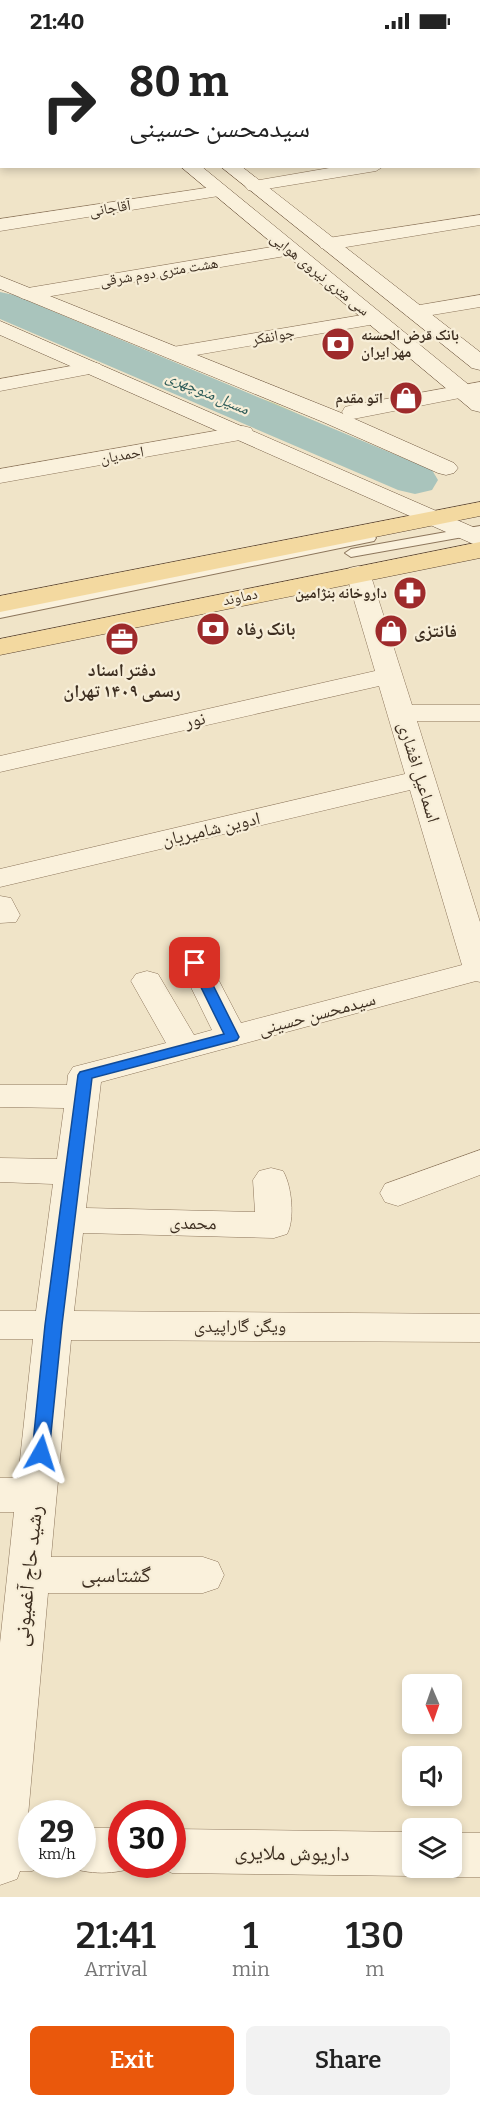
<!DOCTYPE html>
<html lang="en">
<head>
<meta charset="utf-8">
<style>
  :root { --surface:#fff; --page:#f2f2f2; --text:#222; --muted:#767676; --accent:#ea580c }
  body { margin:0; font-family:Bitter,"Noto Naskh Arabic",serif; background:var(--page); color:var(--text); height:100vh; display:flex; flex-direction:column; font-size:22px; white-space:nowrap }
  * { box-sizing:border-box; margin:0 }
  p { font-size:20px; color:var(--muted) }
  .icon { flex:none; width:33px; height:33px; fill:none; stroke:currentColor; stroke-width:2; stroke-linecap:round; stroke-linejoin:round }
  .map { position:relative; height:1855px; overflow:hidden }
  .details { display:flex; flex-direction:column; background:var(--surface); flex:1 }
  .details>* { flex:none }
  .top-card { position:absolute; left:0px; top:0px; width:480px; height:126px; box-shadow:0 3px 9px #0003; background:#fff; color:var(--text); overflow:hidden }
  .needle { width:39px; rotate:178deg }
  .buttons { position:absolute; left:402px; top:1632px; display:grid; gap:12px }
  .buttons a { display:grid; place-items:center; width:60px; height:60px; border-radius:9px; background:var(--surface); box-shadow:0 3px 9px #0003; font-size:30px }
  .speed { position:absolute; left:18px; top:1758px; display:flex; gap:12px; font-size:30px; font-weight:700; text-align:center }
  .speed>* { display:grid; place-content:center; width:78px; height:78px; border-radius:50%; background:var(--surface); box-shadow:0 3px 9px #0003; line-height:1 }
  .speed small { font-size:15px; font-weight:400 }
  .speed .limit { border:9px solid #d22; background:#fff; color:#111 }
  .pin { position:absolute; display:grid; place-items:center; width:51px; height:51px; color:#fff; margin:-26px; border-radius:12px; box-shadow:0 3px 9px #0006 }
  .me { position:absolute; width:66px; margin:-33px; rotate:6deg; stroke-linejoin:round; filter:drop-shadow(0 0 4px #0008) }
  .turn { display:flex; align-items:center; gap:21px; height:126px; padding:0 30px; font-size:27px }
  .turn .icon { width:78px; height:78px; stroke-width:2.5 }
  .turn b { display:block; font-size:42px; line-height:51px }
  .eta { display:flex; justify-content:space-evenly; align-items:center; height:102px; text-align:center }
  .eta b { font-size:36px; font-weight:600; line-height:42px }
  .action { display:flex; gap:12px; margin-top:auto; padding:12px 30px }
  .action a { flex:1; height:69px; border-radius:9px; background:var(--accent); color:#fff; font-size:24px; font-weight:600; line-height:69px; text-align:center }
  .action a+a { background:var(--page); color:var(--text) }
  .status { display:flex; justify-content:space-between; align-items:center; height:42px; padding:0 30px; background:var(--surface); direction:ltr }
  .status svg { height:16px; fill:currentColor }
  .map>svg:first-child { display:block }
  .green { fill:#c9cf9b }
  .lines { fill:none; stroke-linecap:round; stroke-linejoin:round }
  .river { fill:#a9c4bc; fill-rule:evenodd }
  .lane-casing { stroke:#8d765c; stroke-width:2 }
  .street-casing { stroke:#8d765c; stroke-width:1 }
  .secondary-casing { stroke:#6f573f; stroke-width:1 }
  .primary-casing { stroke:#5b4430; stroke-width:1 }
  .lane { fill:#faf1dc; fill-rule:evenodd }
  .street { fill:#faf1dc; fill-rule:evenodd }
  .secondary { fill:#faf1dc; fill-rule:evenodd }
  .primary { fill:#f3d9a0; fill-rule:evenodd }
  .route { fill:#1a73e8; stroke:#114b97; stroke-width:1.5 }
  .labels { text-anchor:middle; stroke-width:4.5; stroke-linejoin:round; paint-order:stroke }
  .far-street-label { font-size:15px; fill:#3d2e20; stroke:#f7eed8 }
  .far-poi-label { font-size:15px; font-weight:bold; fill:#3d2e20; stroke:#f7eed8; text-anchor:end }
  .far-water-label { font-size:16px; font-style:italic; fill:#2f5d5a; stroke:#f7eed8 }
  .poi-label { font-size:18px; font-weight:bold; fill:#3d2e20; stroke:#f7eed8; text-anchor:start }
  .street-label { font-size:18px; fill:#3d2e20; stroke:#f7eed8 }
  .near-street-label { font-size:21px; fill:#3d2e20; stroke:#f7eed8 }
</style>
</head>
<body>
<div class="status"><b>21:40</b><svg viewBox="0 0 49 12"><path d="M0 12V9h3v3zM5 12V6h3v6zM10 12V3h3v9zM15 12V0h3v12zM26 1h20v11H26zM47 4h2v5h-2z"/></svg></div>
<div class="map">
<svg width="480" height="1855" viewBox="0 0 480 1855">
  <rect width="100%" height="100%" fill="#f0e4c8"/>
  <!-- green -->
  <path class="green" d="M 203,337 L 274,361 L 436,435 L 403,445 L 176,348 Z"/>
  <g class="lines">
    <!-- river -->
    <path class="river" d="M 0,250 L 14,253 L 432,428 L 438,438 L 432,448 L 415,452 L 398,448 L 0,277 Z"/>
    <defs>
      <path id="lane" d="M 295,0 L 303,0 L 294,2 Z
        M 478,95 L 480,95 L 480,101 L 478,101 Z
        M 480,484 L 480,492 L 351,515 L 345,511 L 351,507 Z
        M 370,492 L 374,493 L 376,496 L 374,499 L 0,576 L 0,568 Z"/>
      <path id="street" d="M 0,29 L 2,29 L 2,39 L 0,39 Z
        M 0,53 L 2,53 L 2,63 L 0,63 Z
        M 0,96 L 2,96 L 2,106 L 0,106 Z
        M 341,124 L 384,124 L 376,129 L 254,149 L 248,148 L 245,144 L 248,140 L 254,139 Z
        M 219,144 L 225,145 L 228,149 L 225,153 L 0,189 L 0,177 Z
        M 480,173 L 480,183 L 328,208 L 321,206 L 319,202 L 321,198 L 328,196 Z
        M 290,202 L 297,204 L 299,208 L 297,212 L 28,258 L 21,256 L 18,252 L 21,248 L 28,246 Z
        M 480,253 L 480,265 L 414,276 L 407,274 L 404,270 L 407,266 L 414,264 Z
        M 374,271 L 381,273 L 384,277 L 381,281 L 173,317 L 166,315 L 163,311 L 166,307 L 173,305 Z
        M 93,320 L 100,322 L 103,326 L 100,330 L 0,349 L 0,337 Z
        M 480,340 L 480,352 L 353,377 L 345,375 L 342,370 L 345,365 L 353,363 Z
        M 243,384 L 251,386 L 254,391 L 251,396 L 0,441 L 0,427 Z
        M 358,524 L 367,526 L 370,531 L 412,663 L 480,663 L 480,679 L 417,679 L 480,880 L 480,940 L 476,939 L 101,1040 L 86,1166 L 255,1170 L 253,1138 L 259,1129 L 271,1126 L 283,1129 C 292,1144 295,1178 287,1192 L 274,1196 L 83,1191 L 74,1269 L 480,1272 L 480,1300 L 71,1298 L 51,1515 L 203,1515 L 218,1520 L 224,1533 L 218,1546 L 203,1551 L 48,1551 L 27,1785 L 32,1785 L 32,1822 L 49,1822 L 32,1829 L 20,1829 L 17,1837 L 0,1843 L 0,1601 L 14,1470 L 0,1470 L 0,1436 L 18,1436 L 33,1297 L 0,1297 L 0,1269 L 36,1269 L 53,1142 L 0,1140 L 0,1116 L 57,1117 L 64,1066 L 0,1065 L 0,1043 L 67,1043 L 68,1033 L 73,1025 L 166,1001 L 131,939 L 136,932 L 147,929 L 158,932 L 194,993 L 212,988 L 179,921 L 184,914 L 195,911 L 206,914 L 241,981 L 462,923 L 410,748 L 0,845 L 0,827 L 405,732 L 379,644 L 0,730 L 0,714 L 375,629 L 346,531 L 349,526 Z
        M 0,854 L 11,856 L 20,873 L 16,880 L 0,881 Z
        M 480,1108 L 480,1133 L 398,1164 L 385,1160 L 380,1151 L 385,1142 Z
        M 82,1786 L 122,1786 L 122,1822 L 139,1824 C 115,1833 89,1833 65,1824 L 82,1822 Z
        M 172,1787 L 412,1790 L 412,1826 L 430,1826 L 412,1834 L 172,1831 L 154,1822 L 172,1822 Z
        M 452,1791 L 480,1791 L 480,1835 L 452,1835 L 435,1829 L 434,1826 L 452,1826 Z"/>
      <path id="secondary" d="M 30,0 L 46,0 L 47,2 L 31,2 Z
        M 63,0 L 80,0 L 81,2 L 64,2 Z
        M 180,124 L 201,124 L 480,352 L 480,370 L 472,368 Z
        M 220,124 L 241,124 L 480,310 L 480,328 L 472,326 Z
        M 0,234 L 339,370 L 454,421 L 458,426 L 454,431 L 446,433 L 438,431 L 323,380 L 0,247 Z
        M 0,279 L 480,488 L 480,505 L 0,293 Z"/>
      <path id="primary" d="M 480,460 L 480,474 L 0,570 L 0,554 Z
        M 480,500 L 480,516 L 0,613 L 0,597 Z"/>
    </defs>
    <!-- lane casing -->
    <use href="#lane" class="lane-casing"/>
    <!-- street casing -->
    <use href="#street" class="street-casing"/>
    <!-- secondary casing -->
    <use href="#secondary" class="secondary-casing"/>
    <!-- primary casing -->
    <use href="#primary" class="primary-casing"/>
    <!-- lane -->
    <use href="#lane" class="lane"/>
    <!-- street -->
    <use href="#street" class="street"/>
    <!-- secondary -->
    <use href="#secondary" class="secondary"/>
    <!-- primary -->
    <use href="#primary" class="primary"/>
  </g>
  <!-- route -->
  <path class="route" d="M 195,917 L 202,921 L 239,995 L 237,998 L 92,1036 L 62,1283 L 49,1411 L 47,1416 L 41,1418 L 35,1416 L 32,1411 L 45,1283 L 78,1033 L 80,1030 L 224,992 L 189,921 Z"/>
  <!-- icons -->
  <defs>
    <symbol id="bank-disc" viewBox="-11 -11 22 22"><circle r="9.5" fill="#9e2a2b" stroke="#f7eed8"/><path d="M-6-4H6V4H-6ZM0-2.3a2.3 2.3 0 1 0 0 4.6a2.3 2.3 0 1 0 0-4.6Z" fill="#fff"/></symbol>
    <symbol id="shop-disc" viewBox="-11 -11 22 22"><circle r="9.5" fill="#9e2a2b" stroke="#f7eed8"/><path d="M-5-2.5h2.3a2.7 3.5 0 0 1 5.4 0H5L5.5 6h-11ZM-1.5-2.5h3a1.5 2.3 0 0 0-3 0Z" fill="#fff"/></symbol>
    <symbol id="pharmacy-disc" viewBox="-11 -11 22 22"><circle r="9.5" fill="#9e2a2b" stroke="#f7eed8"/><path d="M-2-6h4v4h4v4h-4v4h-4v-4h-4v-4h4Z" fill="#fff"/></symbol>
    <symbol id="office-disc" viewBox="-11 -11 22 22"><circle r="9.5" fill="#9e2a2b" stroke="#f7eed8"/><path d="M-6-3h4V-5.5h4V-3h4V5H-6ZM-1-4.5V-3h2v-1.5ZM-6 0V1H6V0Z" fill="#fff"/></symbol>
  </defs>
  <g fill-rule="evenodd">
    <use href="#bank-disc" x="319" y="283" width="38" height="38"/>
    <use href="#shop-disc" x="387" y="337" width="38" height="38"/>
    <use href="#pharmacy-disc" x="391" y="532" width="38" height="38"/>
    <use href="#bank-disc" x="194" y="568" width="38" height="38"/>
    <use href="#shop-disc" x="372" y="570" width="38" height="38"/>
    <use href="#office-disc" x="103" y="578" width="38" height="38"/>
  </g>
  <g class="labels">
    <!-- far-street labels -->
    <g class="far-street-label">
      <text transform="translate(110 166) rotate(-9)" y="5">آقاجانی</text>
      <text transform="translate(159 230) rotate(-9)" y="5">هشت متری دوم شرقی</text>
      <text transform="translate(320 232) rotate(39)" y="5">سی متری نیروی هوایی</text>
      <text transform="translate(273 294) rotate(-10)" y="5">جوانفکر</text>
      <text transform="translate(122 413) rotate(-10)" y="5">احمدیان</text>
      <text transform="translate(240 555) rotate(-12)" y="5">دماوند</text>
    </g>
    <!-- far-poi labels -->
    <g class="far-poi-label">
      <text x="361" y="298" text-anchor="start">بانک قرض الحسنه<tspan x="361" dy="17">مهر ایران</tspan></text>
      <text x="383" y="361">اتو مقدم</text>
      <text x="387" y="556">داروخانه بنژامین</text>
    </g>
    <!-- far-water labels -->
    <g class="far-water-label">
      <text transform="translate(208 350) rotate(23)" y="6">مسیل منوچهری</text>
    </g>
    <!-- poi labels -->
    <g class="poi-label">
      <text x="236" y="593">بانک رفاه</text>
      <text x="414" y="595">فانتزی</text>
      <text x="122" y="634" text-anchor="middle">دفتر اسناد<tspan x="122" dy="21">رسمی ۱۴۰۹ تهران</tspan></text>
    </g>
    <!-- street labels -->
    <g class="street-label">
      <text transform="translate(195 678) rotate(-13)" y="6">نور</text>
      <text transform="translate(419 730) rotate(73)" y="6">اسماعیل افشاری</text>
      <text transform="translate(211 787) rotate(-13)" y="6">ادوین شامیریان</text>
      <text transform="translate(317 972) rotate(-15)" y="6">سیدمحسن حسینی</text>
      <text transform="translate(193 1181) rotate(1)" y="6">محمدی</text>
      <text x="240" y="1290">ویگن گاراپیدی</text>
    </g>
    <!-- near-street labels -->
    <g class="near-street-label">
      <text x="116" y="1540">گشتاسبی</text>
      <text transform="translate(28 1534) rotate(-84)" y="7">رشید حاج آغمیونی</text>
      <text transform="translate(292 1811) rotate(1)" y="7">داریوش ملایری</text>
    </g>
  </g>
</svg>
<div class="buttons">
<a><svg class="needle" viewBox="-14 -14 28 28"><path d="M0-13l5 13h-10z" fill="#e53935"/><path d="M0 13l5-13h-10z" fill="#767676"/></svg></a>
<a><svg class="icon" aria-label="sound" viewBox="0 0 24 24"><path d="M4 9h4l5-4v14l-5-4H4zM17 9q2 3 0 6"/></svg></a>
<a><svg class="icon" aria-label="layers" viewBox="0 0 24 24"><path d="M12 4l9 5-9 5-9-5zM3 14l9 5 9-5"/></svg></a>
</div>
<div class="speed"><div>29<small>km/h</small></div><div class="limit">30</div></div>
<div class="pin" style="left:195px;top:921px;background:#d93025"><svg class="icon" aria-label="arrive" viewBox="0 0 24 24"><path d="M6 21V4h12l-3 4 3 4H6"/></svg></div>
<svg class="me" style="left:41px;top:1411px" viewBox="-20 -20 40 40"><path d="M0-17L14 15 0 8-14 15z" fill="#1a73e8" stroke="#fff" stroke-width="4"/></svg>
<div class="top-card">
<div class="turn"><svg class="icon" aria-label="right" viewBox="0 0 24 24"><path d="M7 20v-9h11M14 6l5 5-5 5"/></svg><div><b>80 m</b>سیدمحسن حسینی</div></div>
</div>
</div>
<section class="details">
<div class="eta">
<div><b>21:41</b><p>Arrival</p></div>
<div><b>1</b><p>min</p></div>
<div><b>130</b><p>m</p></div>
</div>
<div class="action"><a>Exit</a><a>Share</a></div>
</section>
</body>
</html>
